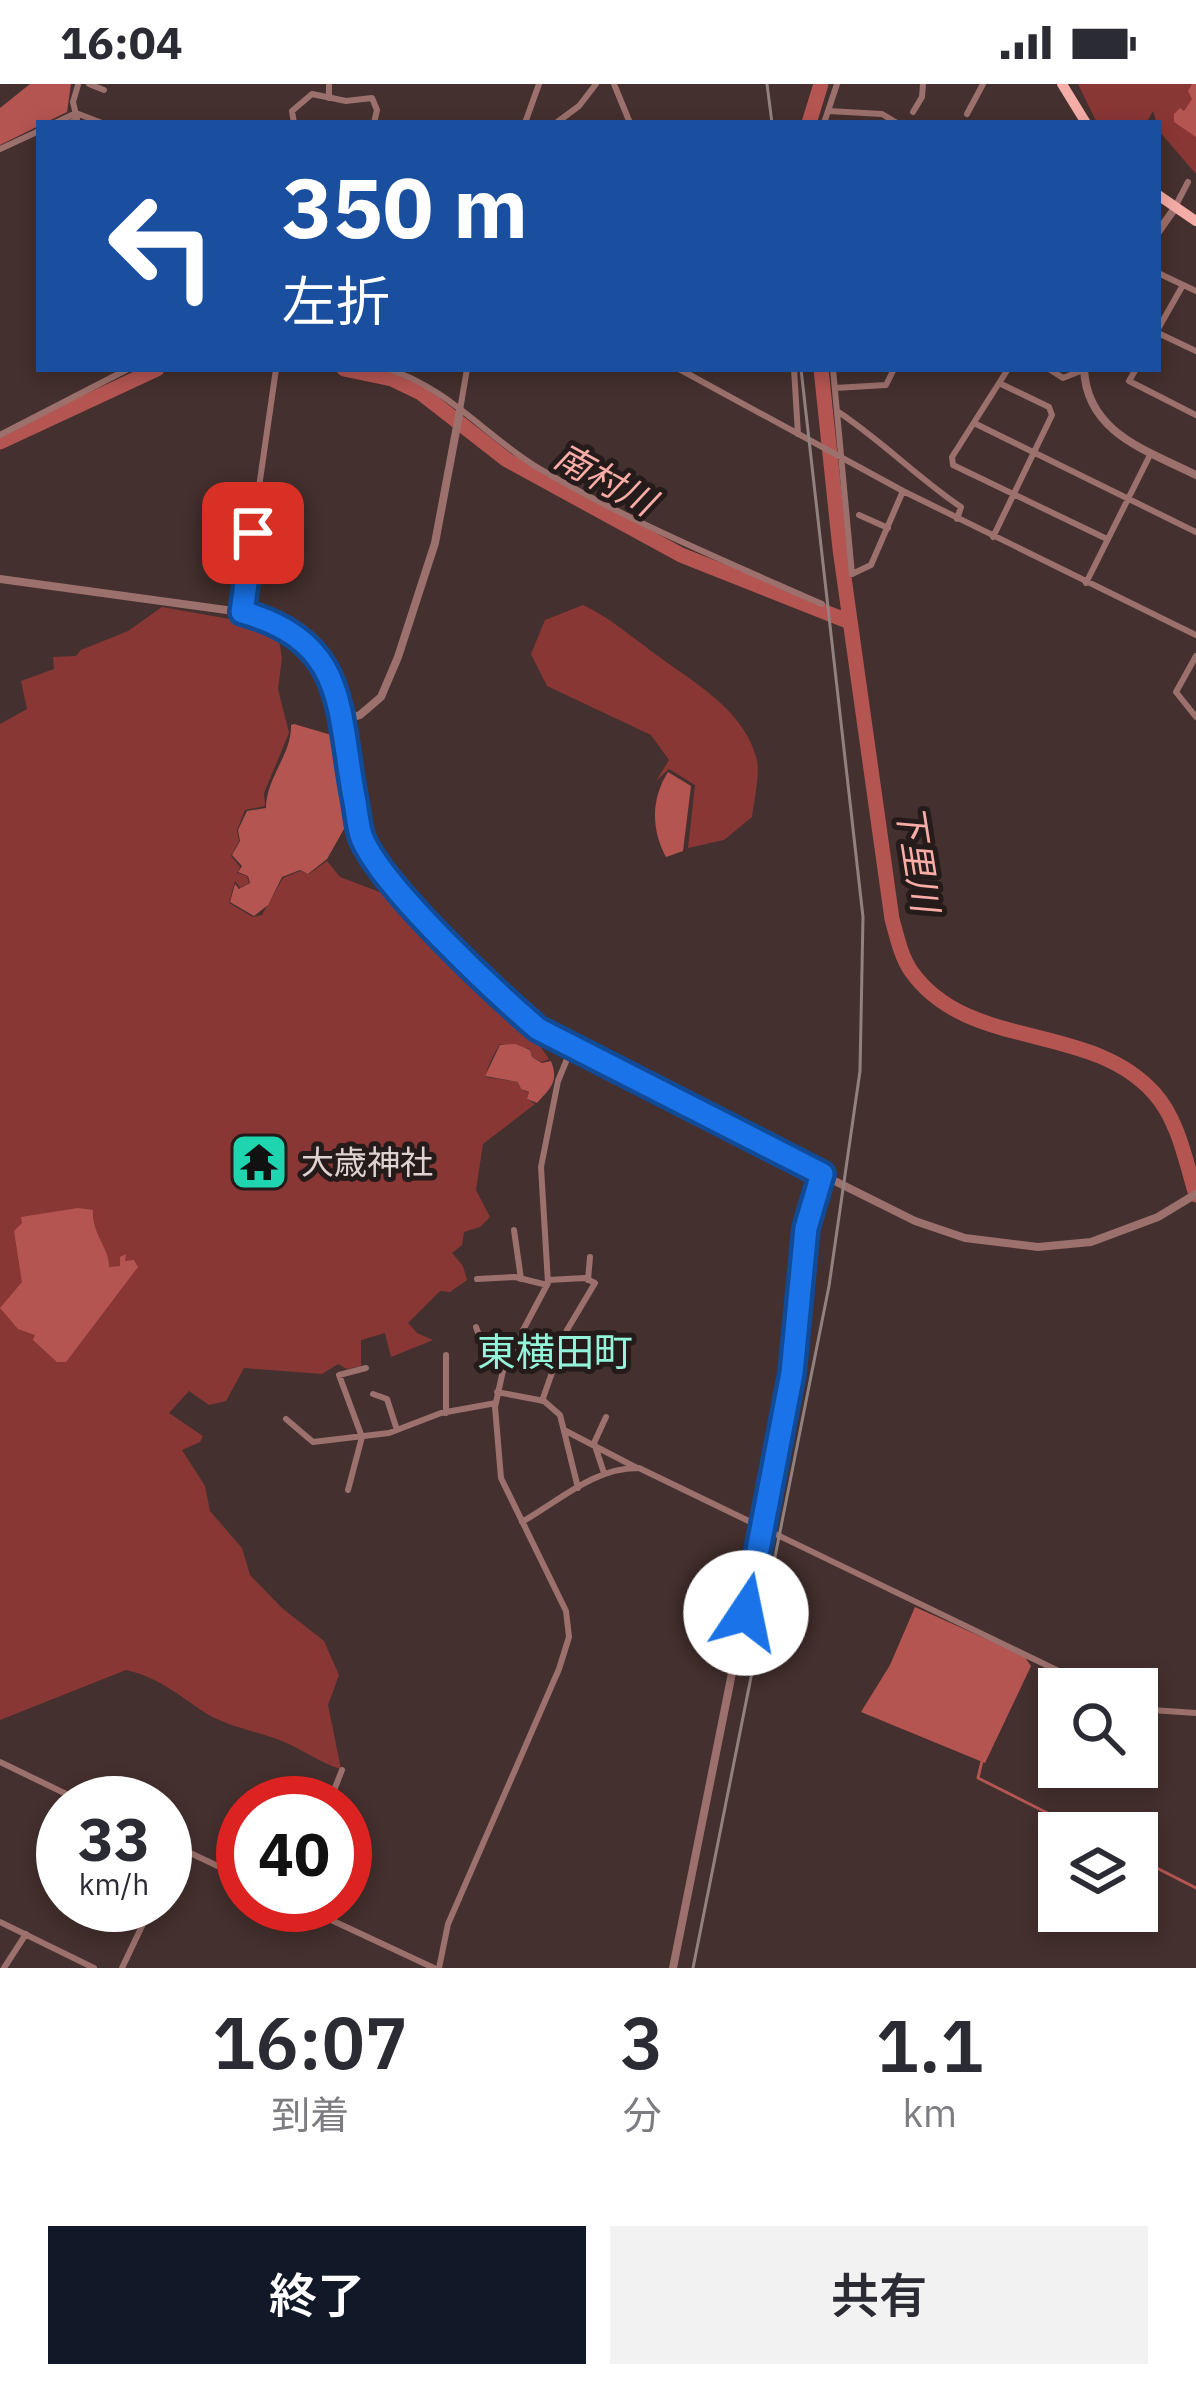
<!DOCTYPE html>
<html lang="ja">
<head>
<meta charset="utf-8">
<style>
  :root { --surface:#fff; --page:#f2f2f3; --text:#2b2b33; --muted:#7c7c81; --accent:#111827 }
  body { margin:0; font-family:"IBM Plex Sans","Noto Sans JP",sans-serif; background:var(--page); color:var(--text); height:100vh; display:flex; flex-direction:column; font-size:45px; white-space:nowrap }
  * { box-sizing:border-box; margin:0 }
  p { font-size:39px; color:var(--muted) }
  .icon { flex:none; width:66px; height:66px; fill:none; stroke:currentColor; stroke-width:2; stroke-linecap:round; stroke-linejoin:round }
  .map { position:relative; height:1884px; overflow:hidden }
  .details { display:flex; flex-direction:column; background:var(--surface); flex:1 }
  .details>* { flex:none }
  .banner { position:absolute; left:36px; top:36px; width:1125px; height:252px; border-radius:0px; box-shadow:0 6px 18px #0003; background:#1a4fa0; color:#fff; overflow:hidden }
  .tools { position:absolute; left:1038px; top:1584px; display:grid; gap:24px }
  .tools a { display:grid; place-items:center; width:120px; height:120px; border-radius:0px; background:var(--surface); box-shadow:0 6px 18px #0003; font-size:60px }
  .speed { position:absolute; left:36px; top:1692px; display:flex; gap:24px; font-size:60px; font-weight:700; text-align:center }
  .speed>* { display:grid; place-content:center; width:156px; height:156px; border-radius:50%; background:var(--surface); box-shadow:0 6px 18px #0003; line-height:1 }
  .speed small { font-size:30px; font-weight:400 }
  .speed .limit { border:18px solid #d22; background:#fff; color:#111 }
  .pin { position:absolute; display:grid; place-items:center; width:102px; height:102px; color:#fff; margin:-51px; border-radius:24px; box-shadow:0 6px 18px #0006 }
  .me { position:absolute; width:132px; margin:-66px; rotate:11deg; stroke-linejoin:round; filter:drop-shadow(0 0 9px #0008) }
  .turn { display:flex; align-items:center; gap:42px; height:252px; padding:0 48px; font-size:54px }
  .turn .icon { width:156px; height:156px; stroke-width:2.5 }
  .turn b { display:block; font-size:84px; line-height:102px }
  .eta { display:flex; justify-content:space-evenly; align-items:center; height:204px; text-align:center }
  .eta b { font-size:72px; font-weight:600; line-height:84px }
  .cta { display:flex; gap:24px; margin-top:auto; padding:24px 48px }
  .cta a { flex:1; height:138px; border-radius:0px; background:var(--accent); color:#fff; font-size:48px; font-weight:600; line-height:138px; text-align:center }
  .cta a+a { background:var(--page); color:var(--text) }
  .status { display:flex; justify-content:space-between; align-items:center; height:84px; padding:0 60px; background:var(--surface); direction:ltr }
  .status svg { height:33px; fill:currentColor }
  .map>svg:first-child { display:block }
  .green { fill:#893735 }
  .water { fill:#b55552 }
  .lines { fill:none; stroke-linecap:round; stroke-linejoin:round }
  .stream { stroke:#b55552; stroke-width:3 }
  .river { stroke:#b55552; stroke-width:15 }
  .minor { stroke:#9c706c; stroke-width:6 }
  .tertiary { stroke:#9c706c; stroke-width:8 }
  .primary { stroke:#f5ada8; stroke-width:10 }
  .rail { stroke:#91817f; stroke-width:3 }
  .route-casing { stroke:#114b97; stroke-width:30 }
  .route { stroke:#1a73e8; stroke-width:21 }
  .labels { text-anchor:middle; stroke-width:10; stroke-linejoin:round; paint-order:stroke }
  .poi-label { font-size:33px; fill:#dfd2d0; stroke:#241b1a; text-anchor:start }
  .water-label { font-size:36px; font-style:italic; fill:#faaca6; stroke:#241b1a }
  .quarter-label { font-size:39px; fill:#93f4d9; stroke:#241b1a }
</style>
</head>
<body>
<div class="status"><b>16:04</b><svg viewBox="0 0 49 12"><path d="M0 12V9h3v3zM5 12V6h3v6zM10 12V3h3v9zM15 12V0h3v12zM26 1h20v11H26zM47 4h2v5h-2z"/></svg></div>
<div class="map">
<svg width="1196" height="1884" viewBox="0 0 1196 1884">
  <rect width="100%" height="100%" fill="#44302e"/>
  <!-- green -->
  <path class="green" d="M 1078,0 L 1196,0 L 1196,90 L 1159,47 L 1153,27 L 1146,39 L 1097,39 Z
    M 583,521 C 608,533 624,547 646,563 C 685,594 744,622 757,676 C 760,692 754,716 752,733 L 724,756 L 688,764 L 695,701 L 669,685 L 656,697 L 669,676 L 651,651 L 547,602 L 531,570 L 545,536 Z
    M 162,523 L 252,539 L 278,550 L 282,574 L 278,605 L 289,649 L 264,709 L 265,722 L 245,726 L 237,746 L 239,757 L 231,772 L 240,783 L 237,789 L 247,792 L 249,799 L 240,804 L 235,797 L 229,819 L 253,833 L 262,831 L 283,794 L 300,787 L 309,790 L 327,777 L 340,793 L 398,815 L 502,925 L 527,944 L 549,975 L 542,978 L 532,973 L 530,965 L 500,960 C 494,970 488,981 485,993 L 519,998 L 521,1005 L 529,1009 L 527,1015 L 535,1020 L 483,1060 L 476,1106 L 490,1133 L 480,1143 L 464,1148 L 462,1161 L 452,1169 L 463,1182 L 467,1196 L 450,1208 L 440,1207 L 408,1239 L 417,1249 L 433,1256 L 391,1273 L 385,1249 L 361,1256 L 361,1282 L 347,1285 L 338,1280 L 322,1290 L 244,1284 L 226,1317 L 209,1321 L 189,1307 L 169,1329 L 203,1352 L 200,1358 L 182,1366 L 205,1402 L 210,1427 L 242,1464 L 250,1491 L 282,1524 L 324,1557 L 339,1591 L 328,1621 L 341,1685 C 318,1678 304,1666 282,1657 C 257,1647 223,1642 201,1626 C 176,1609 157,1593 126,1586 L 0,1636 L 0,640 L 27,625 L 21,597 L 54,585 L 53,573 L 76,572 L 81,566 L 128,547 Z"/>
  <!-- water -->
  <path class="water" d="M 30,0 L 71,0 L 67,28 L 0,61 L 0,24 Z
    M 1192,0 L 1196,0 L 1196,53 L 1174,38 L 1174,30 L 1180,24 L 1184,27 L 1192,15 L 1188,7 Z
    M 294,640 L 338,653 L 344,745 L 327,775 L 308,790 L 300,786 L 282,793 L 268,821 L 254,832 L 230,818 L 235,800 L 239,805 L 250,799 L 248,792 L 238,788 L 242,782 L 232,771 L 240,757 L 238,746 L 247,727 L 266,724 C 266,694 292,670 291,641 Z
    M 668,688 L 691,702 L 683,767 L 666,773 C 651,745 651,715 668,688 Z
    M 515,960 L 530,966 L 532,973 L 542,979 L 551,977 C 559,998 551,1003 537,1019 L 527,1015 L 529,1008 L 521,1005 L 518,998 L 485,992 L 500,961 Z
    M 78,1124 L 93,1126 C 91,1149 110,1165 109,1183 L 120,1182 L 120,1173 L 126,1170 L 125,1177 L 134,1176 L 138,1183 L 66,1278 L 57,1278 L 33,1256 L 35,1251 L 18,1245 L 0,1224 L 22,1198 L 14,1147 L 22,1139 L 21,1133 Z
    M 915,1523 L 1024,1572 L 1031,1582 L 985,1679 L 861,1628 L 890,1581 Z"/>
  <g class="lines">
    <!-- stream -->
    <path class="stream" d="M 982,1677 L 978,1694 L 1087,1749
      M 1137,1774 L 1196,1804"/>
    <!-- river -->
    <path class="river" d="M 809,39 L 821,0
      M 344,285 L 392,295 L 421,309 L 507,376 L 681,471 L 850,538
      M 821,285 L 840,465 L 892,835 C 897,853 901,872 911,887 C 968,968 1090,937 1154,1009 C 1178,1035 1186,1078 1196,1111
      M 0,358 L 157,285"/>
    <!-- minor -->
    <path class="minor" d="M 89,0 L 104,6
      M 329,0 L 329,14
      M 614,0 L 630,39
      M 828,27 L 882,30 L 897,39
      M 913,28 L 922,13 L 923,0
      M 967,30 L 983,0
      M 55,39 L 76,29 L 102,39
      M 70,39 L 77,35 L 73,18 L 78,1
      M 294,39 L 292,27 L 312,10 L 346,17 L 372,14 L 377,26 L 374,39
      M 525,39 L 539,0
      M 556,39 L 579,22 L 596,0
      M 824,39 L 837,0
      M 0,65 L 39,47
      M 1176,121 L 1188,98
      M 1158,189 L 1196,207
      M 1158,245 L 1183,201
      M 1158,249 L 1196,267
      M 388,285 C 447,303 489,355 540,385 C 630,438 727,478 822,520
      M 679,285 L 903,407 L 1196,551
      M 794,285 L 798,350
      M 833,285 L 852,490 L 871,481 L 903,407
      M 1008,285 L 952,373 L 953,381 L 1107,455
      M 1049,285 L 1063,294 L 1083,286
      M 1136,285 L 1129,297 L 1196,331
      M 835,304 L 886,301 L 894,285
      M 460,326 L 467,285
      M 837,327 C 881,356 918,394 961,423 L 957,435
      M 974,339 L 1196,448
      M 0,351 L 128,285
      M 859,431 L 888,444
      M 993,453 L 1052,331 L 1049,323 L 999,299
      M 1086,499 L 1151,369
      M 241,528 L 276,285
      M 1196,572 L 1176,608 L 1196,633
      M 514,1146 L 521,1195
      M 477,1195 L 515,1193 L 547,1201
      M 588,1196 L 590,1173
      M 476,1243 L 484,1266 L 504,1282
      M 446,1271 L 446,1329
      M 497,1308 L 544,1317 L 560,1331 L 578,1404
      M 373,1310 L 387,1315 L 397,1346
      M 542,1317 L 567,1246 L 595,1199 L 585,1194 L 548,1196
      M 286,1335 L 313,1358 L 389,1349 L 441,1329 L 496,1319
      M 564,1346 L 637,1384
      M 604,1389 L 594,1359 L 606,1333
      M 348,1406 L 362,1353 L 339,1291 L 366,1284
      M 522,1438 C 559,1417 595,1383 639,1384 L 1096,1605
      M 1137,1625 L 1196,1629
      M 0,1678 L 85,1719
      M 329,1719 L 342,1686
      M 165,1757 L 243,1794
      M 165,1795 L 180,1764
      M 299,1821 L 434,1884
      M 0,1838 L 94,1884
      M 4,1884 L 26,1850
      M 122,1884 L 152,1821
      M 439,1884 L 448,1840 L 559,1585 L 569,1553 L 566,1527 L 501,1394 L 495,1323 L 504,1282 L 548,1199 L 541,1083 L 558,997 L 572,963"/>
    <!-- tertiary -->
    <path class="tertiary" d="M 1158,148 L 1175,124
      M 1084,285 C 1087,349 1146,366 1196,391
      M 0,495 L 241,528 L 297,552 L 336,606 L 345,636 L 362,754 L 389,796 L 507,918 L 538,945 L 660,1010 L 915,1137 L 965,1154 L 1038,1163 L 1091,1158 L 1158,1133 L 1196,1110
      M 345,636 L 360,631 L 381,613 L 398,573 L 435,459 L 460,326
      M 673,1884 L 792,1289 L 806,1144 L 821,1090"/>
    <!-- primary -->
    <path class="primary" d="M 1062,0 L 1086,39
      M 1158,111 L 1196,137"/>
    <!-- rail -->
    <path class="rail" d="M 767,0 L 772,39
      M 693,1884 L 829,1202 L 860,987 L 863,833 L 801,285"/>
  </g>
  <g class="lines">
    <defs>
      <path id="route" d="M 253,449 L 242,528 C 350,558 337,628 355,718 C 357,729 358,744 362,754 C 382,803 495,908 538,945 L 822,1090 L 806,1144 L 792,1289 L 746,1529"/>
    </defs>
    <!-- route casing -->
    <use href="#route" class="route-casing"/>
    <!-- route -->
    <use href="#route" class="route"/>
  </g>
  <!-- icons -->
  <defs>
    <symbol id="temple-square" viewBox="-11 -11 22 22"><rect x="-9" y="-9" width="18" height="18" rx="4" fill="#1fd5b0" stroke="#241b1a"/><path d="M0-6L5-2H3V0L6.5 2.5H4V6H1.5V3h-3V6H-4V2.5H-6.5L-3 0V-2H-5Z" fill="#111"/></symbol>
  </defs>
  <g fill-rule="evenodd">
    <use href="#temple-square" x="226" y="1045" width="66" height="66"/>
  </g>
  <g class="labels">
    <!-- poi labels -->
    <g class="poi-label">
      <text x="301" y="1090">大歳神社</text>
    </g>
    <!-- water labels -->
    <g class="water-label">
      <text transform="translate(605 395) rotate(29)" y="13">南村川</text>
      <text transform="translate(918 774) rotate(81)" y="13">下里川</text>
    </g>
    <!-- quarter labels -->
    <g class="quarter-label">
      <text x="555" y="1282">東横田町</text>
    </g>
  </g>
</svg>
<div class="tools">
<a><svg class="icon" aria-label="search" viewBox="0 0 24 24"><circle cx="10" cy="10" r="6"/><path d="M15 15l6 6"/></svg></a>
<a><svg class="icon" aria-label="layers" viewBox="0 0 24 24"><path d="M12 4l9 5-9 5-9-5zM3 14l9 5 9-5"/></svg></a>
</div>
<div class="speed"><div>33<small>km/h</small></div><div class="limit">40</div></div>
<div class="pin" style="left:253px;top:449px;background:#d93025"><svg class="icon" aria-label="arrive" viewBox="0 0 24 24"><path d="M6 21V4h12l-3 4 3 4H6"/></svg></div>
<svg class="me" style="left:746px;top:1529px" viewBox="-20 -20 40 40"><circle r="19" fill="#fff"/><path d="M0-13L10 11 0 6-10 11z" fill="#1a73e8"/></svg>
<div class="banner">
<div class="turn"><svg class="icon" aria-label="left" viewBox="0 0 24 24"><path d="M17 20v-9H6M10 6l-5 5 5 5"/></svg><div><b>350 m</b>左折</div></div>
</div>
</div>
<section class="details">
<div class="eta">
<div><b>16:07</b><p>到着</p></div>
<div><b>3</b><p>分</p></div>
<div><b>1.1</b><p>km</p></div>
</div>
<div class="cta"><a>終了</a><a>共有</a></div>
</section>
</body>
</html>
